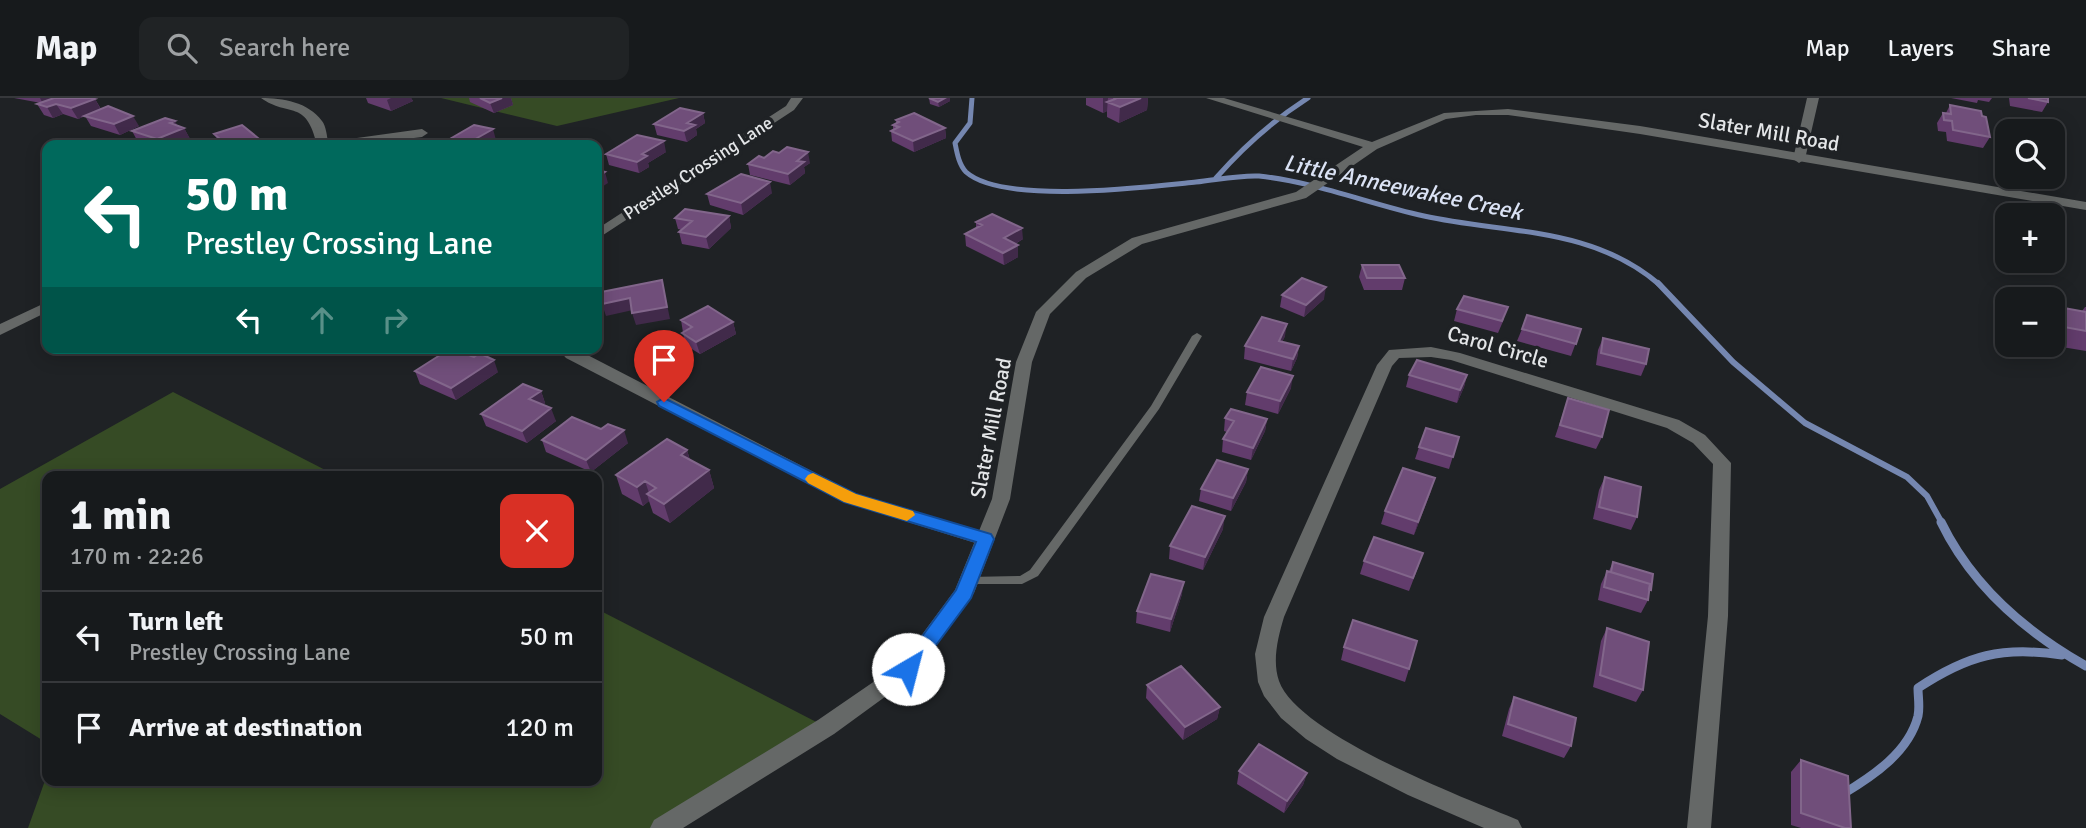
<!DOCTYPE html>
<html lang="en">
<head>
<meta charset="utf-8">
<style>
  :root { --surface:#171a1c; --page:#202325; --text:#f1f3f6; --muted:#9ea1a3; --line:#36383b }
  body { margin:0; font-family:Signika,sans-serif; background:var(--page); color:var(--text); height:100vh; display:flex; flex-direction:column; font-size:26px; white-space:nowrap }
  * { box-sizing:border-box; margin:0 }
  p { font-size:23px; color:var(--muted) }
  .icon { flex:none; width:38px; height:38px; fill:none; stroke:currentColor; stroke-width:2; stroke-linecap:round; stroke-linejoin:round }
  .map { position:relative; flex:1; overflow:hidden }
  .sheet { position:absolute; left:42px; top:373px; width:560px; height:315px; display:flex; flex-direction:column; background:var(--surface); border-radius:14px; box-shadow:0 4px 18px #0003,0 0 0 2px var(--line) }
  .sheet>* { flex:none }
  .top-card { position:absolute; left:42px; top:42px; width:560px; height:214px; border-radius:14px; box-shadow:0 4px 18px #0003,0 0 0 2px var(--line); background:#00695c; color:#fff; overflow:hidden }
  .controls { position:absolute; left:1995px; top:21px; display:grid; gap:14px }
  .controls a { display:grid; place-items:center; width:70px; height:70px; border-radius:14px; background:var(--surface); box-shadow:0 4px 18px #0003,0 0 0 2px var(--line); font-size:35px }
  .pin { position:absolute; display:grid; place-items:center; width:60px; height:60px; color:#fff; margin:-72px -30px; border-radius:50% 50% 50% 0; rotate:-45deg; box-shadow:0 0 7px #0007 }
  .pin .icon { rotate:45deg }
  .me { position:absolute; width:77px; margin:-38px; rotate:37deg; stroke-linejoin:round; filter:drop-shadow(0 0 5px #0008) }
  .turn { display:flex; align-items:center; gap:24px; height:147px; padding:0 28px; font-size:32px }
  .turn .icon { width:91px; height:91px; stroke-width:2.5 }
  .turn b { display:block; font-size:49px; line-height:60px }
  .lanes { display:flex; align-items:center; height:66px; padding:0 28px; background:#0003; justify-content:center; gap:35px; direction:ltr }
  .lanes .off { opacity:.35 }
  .round { display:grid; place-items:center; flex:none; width:74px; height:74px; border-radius:14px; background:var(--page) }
  .headline { display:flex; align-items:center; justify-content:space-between; height:119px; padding:0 28px }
  h1 { font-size:42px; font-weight:700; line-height:52px }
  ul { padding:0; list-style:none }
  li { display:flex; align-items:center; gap:21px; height:91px; padding:0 28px; border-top:2px solid var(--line) }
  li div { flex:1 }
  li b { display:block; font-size:26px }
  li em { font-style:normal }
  header { display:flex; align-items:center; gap:42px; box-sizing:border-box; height:98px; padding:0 35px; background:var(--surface); border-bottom:2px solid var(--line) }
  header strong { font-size:33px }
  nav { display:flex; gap:38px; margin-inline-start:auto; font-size:24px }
  .search { width:490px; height:63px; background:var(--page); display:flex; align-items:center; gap:18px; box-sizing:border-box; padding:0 24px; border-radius:14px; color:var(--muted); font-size:26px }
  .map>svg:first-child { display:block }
  .green { fill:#364b25 }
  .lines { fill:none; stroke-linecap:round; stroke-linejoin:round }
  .stream-far2 { stroke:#7587b0; stroke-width:5 }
  .stream-far1 { stroke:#7587b0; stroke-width:6 }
  .stream { stroke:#7587b0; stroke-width:9 }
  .service { fill:#656867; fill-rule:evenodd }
  .minor { fill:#656867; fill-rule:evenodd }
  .tertiary { fill:#656867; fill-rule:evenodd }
  .wall { fill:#623c6c }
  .shaded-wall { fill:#412a4a }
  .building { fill:#704e7a; stroke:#82668b; stroke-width:2 }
  .route { fill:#1a73e8; stroke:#114b97; stroke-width:2 }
  .slow { fill:#f59e0b }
  .labels { text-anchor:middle; stroke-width:7; stroke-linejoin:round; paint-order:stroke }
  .far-street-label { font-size:18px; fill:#e4e6e8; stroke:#1f2225 }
  .street-label { font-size:21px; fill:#e4e6e8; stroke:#1f2225 }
  .water-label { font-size:23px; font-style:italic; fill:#dbe3f5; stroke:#1f2225 }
</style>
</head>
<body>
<header>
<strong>Map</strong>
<div class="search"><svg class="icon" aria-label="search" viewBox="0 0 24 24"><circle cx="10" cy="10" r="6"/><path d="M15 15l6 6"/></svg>Search here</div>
<nav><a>Map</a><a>Layers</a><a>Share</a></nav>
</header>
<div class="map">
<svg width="2086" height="730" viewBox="0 0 2086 730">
  <rect width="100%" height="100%" fill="#1f2225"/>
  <!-- green -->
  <path class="green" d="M 441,0 L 679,0 L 557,28 Z
    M 173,294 L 337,378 L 47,378 L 47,645 L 0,616 L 0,391 Z
    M 597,511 L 826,629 L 662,730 L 28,730 L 47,677 L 47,682 L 597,682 Z"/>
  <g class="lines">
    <!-- stream-far2 -->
    <path class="stream-far2" d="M 972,0 L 970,25 L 955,45 C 957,55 959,67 966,74 C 1003,107 1147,89 1196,84 C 1216,82 1239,77 1259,78 C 1316,84 1369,106 1424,118 C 1506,136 1592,128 1660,187
      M 1216,80 C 1244,48 1272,23 1308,0"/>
    <!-- stream-far1 -->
    <path class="stream-far1" d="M 1658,185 L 1733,264 L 1805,325 L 1907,379 L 1927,398 L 1942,425"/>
    <!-- stream -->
    <path class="stream" d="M 1941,424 C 1972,488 2024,533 2086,568
      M 1843,696 C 1873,678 1909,654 1918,618 C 1920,609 1918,599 1918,590 C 1968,557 2002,548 2062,557"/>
    <!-- service -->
    <path class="service" d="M 1197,235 L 1202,238 L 1159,311 L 1038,478 L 1022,486 L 965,486 L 963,483 L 965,480 L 969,479 L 1020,478 L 1030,472 L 1151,308 L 1192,238 Z"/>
    <!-- minor -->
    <path class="minor" d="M 261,0 C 283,0 308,4 322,23 C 326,28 327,38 328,44 L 422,31 L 428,35 L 422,39 L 357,47 L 317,47 C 306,0 289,20 261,0 Z
      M 791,0 L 803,0 L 794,12 L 597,141 L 597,131 L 786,8 Z
      M 1807,0 L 1819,0 L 1805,61 L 1799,65 L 1793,61 Z
      M 47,204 L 47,214 L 0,237 L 0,226 Z
      M 1431,249 L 1460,255 L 1679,322 L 1705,337 L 1731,365 L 1728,518 L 1711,730 L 1687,730 L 1708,518 L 1713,366 L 1693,345 L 1667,330 L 1451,262 L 1431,259 L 1399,260 L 1392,268 L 1284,519 C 1278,539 1272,563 1279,583 C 1298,637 1465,700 1518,722 L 1522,730 L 1484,730 L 1408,697 L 1337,661 L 1306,641 L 1281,620 L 1264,598 L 1258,584 L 1255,556 L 1264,519 L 1377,267 L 1389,252 Z
      M 557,250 L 574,250 L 856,396 L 992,436 L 994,441 L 992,446 L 985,448 L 844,404 L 566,260 Z"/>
    <!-- tertiary -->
    <path class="tertiary" d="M 1206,0 L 1224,0 L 1372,44 L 1444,15 L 1508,11 L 1640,28 L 2086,104 L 2086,112 L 1640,36 L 1508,17 L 1476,17 L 1446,21 L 1377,51 L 1306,100 L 1142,146 L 1086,180 L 1050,216 L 1032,264 L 1010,401 L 974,495 L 915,577 L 834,636 L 683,730 L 650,730 L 654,722 L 818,622 L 901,565 L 955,492 L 992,401 L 1016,264 L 1036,214 L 1076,174 L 1132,140 L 1296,94 L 1363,49 Z"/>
  </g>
  <!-- wall -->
  <path class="wall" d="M 14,0 L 91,0 L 95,1 L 101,11 L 139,28 L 120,37 L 91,28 L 85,18 L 78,21 L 63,16 L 53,20 L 44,17 L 37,6 L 41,5 Z
    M 366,0 L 411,0 L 413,3 L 391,13 L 368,5 Z
    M 469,0 L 511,0 L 513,7 L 494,15 L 470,4 Z
    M 929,0 L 950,3 L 939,9 L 930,6 Z
    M 1086,0 L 1148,0 L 1147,12 L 1119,25 L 1107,19 L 1107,13 L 1103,15 L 1086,7 Z
    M 1951,0 L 1992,0 L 1989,4 L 1978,2 L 1977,5 Z
    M 2009,0 L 2048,0 L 2048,4 L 2042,14 L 2010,8 Z
    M 1950,7 L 1982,18 L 1990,39 L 1983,50 L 1947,43 L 1946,34 L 1938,33 L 1937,25 L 1943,15 L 1946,15 Z
    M 703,15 L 705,25 L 696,31 L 697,37 L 687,44 L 657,37 L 654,26 Z
    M 896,22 L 945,30 L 946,40 L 914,54 L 892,43 L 891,33 L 893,32 L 893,27 L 896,25 Z
    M 474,27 L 496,42 L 487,47 L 443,47 L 443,45 Z
    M 178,28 L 184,30 L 190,41 L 174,47 L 149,47 L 138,44 L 132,33 Z
    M 214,36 L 258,40 L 261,47 L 221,47 Z
    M 666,54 L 648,65 L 649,69 L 639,75 L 609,67 L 606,56 Z
    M 764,60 L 810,65 L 804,69 L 805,75 L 790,87 L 750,77 L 748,66 Z
    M 772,95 L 743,117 L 710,107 L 707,96 Z
    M 729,118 L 731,130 L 709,151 L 682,146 L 679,134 L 682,132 L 678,131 L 675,120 Z
    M 976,124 L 1023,141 L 1015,146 L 1018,159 L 1004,167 L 966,148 L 965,136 L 976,130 Z
    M 1362,167 L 1405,180 L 1402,192 L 1364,192 L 1359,179 Z
    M 1282,197 L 1324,201 L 1304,219 L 1280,209 Z
    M 2053,208 L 2082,213 L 2085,209 L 2086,209 L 2086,253 L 2050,247 L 2053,247 Z
    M 2007,210 L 2007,225 L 2003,215 Z
    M 1457,211 L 1504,221 L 1498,235 L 1454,223 Z
    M 681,222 L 733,224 L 736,236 L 700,256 L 685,247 Z
    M 1522,231 L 1581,231 L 1571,258 L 1517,243 Z
    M 1285,238 L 1282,244 L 1299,248 L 1297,260 L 1291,273 L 1244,261 L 1245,248 Z
    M 1603,240 L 1646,266 L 1641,278 L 1596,267 L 1598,252 Z
    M 415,273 L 498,274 L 456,302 L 420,286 Z
    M 1409,277 L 1467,277 L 1464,289 L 1457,305 L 1406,289 Z
    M 1291,290 L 1278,316 L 1245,307 L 1247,294 Z
    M 541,293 L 545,305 L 543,307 L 556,323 L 527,345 L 486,328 L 481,316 Z
    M 1568,300 L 1602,339 L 1596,351 L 1555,339 Z
    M 1225,320 L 1267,321 L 1265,333 L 1251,362 L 1222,354 L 1223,341 L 1227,334 L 1224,333 Z
    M 1459,339 L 1449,371 L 1415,361 L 1419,349 Z
    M 542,342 L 628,345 L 591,374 L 546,354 Z
    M 687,352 L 690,362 L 709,372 L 714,390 L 670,425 L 653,415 L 649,403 L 643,408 L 622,396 L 616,377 Z
    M 1248,371 L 1246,384 L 1231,413 L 1199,403 L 1201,391 Z
    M 1605,379 L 1637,419 L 1631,432 L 1593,421 L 1599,392 Z
    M 1431,393 L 1414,437 L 1381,426 L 1385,413 Z
    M 1223,431 L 1203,472 L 1169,461 L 1170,448 Z
    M 1364,463 L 1419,467 L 1409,493 L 1360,476 Z
    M 1613,464 L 1651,492 L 1648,496 L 1648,502 L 1641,515 L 1598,502 L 1601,486 L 1607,473 L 1609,473 Z
    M 1182,496 L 1170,534 L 1136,525 L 1137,513 Z
    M 1607,530 L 1643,592 L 1636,604 L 1593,589 L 1601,543 Z
    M 1344,549 L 1409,571 L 1405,584 L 1341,562 Z
    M 1147,587 L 1220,609 L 1217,621 L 1183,642 L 1146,600 Z
    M 1514,599 L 1571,648 L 1564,660 L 1502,638 L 1509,611 Z
    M 1801,662 L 1851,730 L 1801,730 L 1791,727 L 1791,674 Z
    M 1239,673 L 1307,675 L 1303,687 L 1284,715 L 1237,686 Z"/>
  <!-- shaded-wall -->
  <path class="shaded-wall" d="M 40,0 L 57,0 L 43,6 Z
    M 391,0 L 411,0 L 413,3 L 391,13 L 387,2 Z
    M 502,0 L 511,0 L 513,7 L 494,15 L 490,5 Z
    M 945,0 L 950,0 L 950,3 L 939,9 L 938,4 Z
    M 1103,0 L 1108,0 L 1107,13 L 1103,15 Z
    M 1141,0 L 1148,0 L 1147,12 L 1119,25 L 1120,9 Z
    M 95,1 L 101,12 L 78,21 L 71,10 Z
    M 56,6 L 63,16 L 53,20 L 47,9 Z
    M 703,15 L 705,25 L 696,31 L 697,37 L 687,44 L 684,33 L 687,25 Z
    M 133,18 L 139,28 L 120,37 L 114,26 Z
    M 175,23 L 180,32 L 184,30 L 190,41 L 174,47 L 161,47 L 157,41 L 170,25 Z
    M 945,30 L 946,40 L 914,54 L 913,43 Z
    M 493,31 L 496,42 L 487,47 L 471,47 L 470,44 Z
    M 258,40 L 261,47 L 236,47 Z
    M 462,42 L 464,47 L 454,47 Z
    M 664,43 L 666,54 L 648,65 L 649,69 L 639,75 L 637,64 L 642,56 Z
    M 808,54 L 810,65 L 804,69 L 805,75 L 790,87 L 788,76 L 797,63 Z
    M 605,74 L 608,85 L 597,92 L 597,79 Z
    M 770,84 L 772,95 L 743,117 L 741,105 Z
    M 729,118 L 731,130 L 709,151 L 706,139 Z
    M 1022,130 L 1023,141 L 1004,152 L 1004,140 Z
    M 1018,147 L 1018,159 L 1004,167 L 1003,155 Z
    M 662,182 L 670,221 L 636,227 L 632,215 Z
    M 1326,189 L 1324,201 L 1304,219 L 1306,207 Z
    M 630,200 L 633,212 L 606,218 L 602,206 Z
    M 733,224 L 736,236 L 700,256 L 696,244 Z
    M 1287,226 L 1285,238 L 1277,255 L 1279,243 Z
    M 1299,248 L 1297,260 L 1291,273 L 1293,261 Z
    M 494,262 L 498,274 L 456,302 L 451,290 Z
    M 1467,277 L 1464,289 L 1457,305 L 1460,292 Z
    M 1293,278 L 1291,290 L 1278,316 L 1280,303 Z
    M 541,293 L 545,305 L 533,313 L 529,301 Z
    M 551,310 L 556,323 L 527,345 L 522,333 Z
    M 1267,321 L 1265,333 L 1251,362 L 1253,350 Z
    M 624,332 L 628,345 L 591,374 L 586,362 Z
    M 687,352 L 692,370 L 681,357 Z
    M 1248,371 L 1246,384 L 1231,413 L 1233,400 Z
    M 709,372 L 714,390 L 670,425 L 664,406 Z
    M 1435,380 L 1431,393 L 1414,437 L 1418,424 Z
    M 645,383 L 650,398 L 647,396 L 649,403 L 643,408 L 637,389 Z
    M 1225,418 L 1223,431 L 1203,472 L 1205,459 Z
    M 1184,484 L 1182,496 L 1170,534 L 1171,521 Z
    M 1220,609 L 1217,621 L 1183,642 L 1185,629 Z
    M 1307,675 L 1303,687 L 1284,715 L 1287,703 Z"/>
  <!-- building -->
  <path class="building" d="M 54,0 L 91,0 L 95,1 L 71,10 L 56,6 L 47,9 L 37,6 Z
    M 480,0 L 502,0 L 490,5 Z
    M 929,0 L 945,0 L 938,4 Z
    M 1114,0 L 1141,0 L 1120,9 L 1107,4 L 1115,1 Z
    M 2028,0 L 2048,0 L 2048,4 Z
    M 1950,7 L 1981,13 L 1982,18 L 1986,19 L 1990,39 L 1953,32 L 1952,23 L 1944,22 L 1943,15 L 1951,16 Z
    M 108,8 L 133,18 L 114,26 L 84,18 Z
    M 680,10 L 703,15 L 687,25 L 695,27 L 684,33 L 654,26 Z
    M 914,15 L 945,30 L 913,43 L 891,33 L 899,29 L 893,27 L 899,24 L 896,22 Z
    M 165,20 L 175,23 L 170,25 L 184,30 L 157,41 L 132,33 Z
    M 242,27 L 258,40 L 236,47 L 227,47 L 214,36 Z
    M 474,27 L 493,31 L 470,44 L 462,42 L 454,47 L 443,45 Z
    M 637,37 L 664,43 L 642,56 L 647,58 L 637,64 L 606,56 Z
    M 787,49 L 808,54 L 797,63 L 804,64 L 788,76 L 748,66 L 759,58 L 764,60 L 773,53 L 779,55 Z
    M 597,72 L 605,74 L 597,79 Z
    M 741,76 L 770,84 L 741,105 L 707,96 Z
    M 685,111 L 729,118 L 706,139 L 679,134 L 692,123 L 675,120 Z
    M 992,116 L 1022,130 L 1004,140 L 1018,147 L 1003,155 L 965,136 L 982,127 L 976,124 Z
    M 1362,167 L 1399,167 L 1405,180 L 1367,180 Z
    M 1302,180 L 1326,189 L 1306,207 L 1282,197 Z
    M 662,182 L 667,209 L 632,215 L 630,200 L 602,206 L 601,194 Z
    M 1464,198 L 1508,209 L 1502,223 L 1457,211 Z
    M 2015,198 L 2034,201 L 2017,201 Z
    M 708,208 L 733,224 L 696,244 L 682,235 L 692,229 L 681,222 Z
    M 2053,208 L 2086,214 L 2086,233 L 2053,227 Z
    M 1527,217 L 1581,231 L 1576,246 L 1522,231 Z
    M 1262,219 L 1287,226 L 1279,243 L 1299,248 L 1293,261 L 1245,248 Z
    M 1603,240 L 1649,251 L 1646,266 L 1601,255 Z
    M 451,250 L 474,259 L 479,255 L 494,262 L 451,290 L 415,273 Z
    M 1417,262 L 1467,277 L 1460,292 L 1409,277 Z
    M 1261,269 L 1293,278 L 1280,303 L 1247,294 Z
    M 523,286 L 541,293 L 529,301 L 551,310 L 522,333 L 481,316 Z
    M 1568,300 L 1609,312 L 1602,339 L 1560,327 Z
    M 1231,311 L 1267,321 L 1253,350 L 1223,341 L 1234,323 L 1225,320 Z
    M 572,319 L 601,331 L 608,326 L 624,332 L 586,362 L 542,342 Z
    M 1426,330 L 1459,339 L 1453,359 L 1419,349 Z
    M 667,341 L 687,352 L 681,357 L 709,372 L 664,406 L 647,396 L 656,390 L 645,383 L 637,389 L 616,377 Z
    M 1217,362 L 1248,371 L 1233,400 L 1201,391 Z
    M 1403,370 L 1435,380 L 1418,424 L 1385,413 Z
    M 1605,379 L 1641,389 L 1637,419 L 1599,409 Z
    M 1192,408 L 1225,418 L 1205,459 L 1170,448 Z
    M 1374,439 L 1423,455 L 1413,480 L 1364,463 Z
    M 1613,464 L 1653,476 L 1651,492 L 1649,491 L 1650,486 L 1611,474 Z
    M 1607,473 L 1650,486 L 1648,502 L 1604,489 Z
    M 1151,476 L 1184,484 L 1171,521 L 1137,513 Z
    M 1353,522 L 1417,543 L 1409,571 L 1344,549 Z
    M 1607,530 L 1649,544 L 1643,592 L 1600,577 Z
    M 1181,568 L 1220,609 L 1185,629 L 1147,587 Z
    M 1514,599 L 1576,620 L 1571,648 L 1508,626 Z
    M 1259,646 L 1307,675 L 1287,703 L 1239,673 Z
    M 1801,662 L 1848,678 L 1851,730 L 1845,730 L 1801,715 Z"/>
  <!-- route -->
  <path class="route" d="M 664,300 L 856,396 L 991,436 L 994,441 L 971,500 L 914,577 L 908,579 L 901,577 L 898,571 L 956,492 L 976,444 L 844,404 L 659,308 L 657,304 Z"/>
  <!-- slow -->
  <path class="slow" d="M 813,375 L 856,396 L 913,413 L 915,417 L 907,423 L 844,404 L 808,385 L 805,381 L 808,377 Z"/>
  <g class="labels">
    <!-- far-street labels -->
    <g class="far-street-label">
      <text transform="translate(698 70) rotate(-33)" y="6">Prestley Crossing Lane</text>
    </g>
    <!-- street labels -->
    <g class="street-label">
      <text transform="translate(1769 34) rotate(10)" y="7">Slater Mill Road</text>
      <text transform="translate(1498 249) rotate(16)" y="7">Carol Circle</text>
      <text transform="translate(991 330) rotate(-79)" y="7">Slater Mill Road</text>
    </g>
    <!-- water labels -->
    <g class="water-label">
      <text transform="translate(1403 89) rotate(12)" y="8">Little Anneewakee Creek</text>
    </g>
  </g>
</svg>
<div class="controls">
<a><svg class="icon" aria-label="search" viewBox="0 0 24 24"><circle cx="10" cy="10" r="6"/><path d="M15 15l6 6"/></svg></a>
<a>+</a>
<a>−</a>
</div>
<div class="pin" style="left:664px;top:304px;background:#d93025"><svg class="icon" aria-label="arrive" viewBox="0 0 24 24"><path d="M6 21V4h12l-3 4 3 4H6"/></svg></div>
<svg class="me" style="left:908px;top:571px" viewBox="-20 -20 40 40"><circle r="19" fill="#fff"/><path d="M0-13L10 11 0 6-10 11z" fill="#1a73e8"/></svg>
<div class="top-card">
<div class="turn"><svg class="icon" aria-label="left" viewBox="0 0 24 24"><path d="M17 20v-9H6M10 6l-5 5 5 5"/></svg><div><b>50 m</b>Prestley Crossing Lane</div></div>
<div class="lanes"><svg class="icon" aria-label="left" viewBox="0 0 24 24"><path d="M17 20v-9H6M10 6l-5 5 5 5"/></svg><svg class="icon off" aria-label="ahead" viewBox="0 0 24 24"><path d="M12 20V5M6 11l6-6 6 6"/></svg><svg class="icon off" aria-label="right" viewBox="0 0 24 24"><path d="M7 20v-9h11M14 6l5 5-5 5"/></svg></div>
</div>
<section class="sheet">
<div class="headline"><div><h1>1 min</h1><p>170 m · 22:26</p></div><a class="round" style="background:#d93025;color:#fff"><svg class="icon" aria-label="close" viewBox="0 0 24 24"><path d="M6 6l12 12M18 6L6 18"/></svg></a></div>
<ul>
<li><svg class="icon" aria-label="left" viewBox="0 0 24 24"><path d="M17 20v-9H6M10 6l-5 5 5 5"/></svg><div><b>Turn left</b><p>Prestley Crossing Lane</p></div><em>50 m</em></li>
<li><svg class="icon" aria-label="arrive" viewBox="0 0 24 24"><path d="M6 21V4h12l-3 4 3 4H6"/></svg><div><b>Arrive at destination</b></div><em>120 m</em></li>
</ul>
</section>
</div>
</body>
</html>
